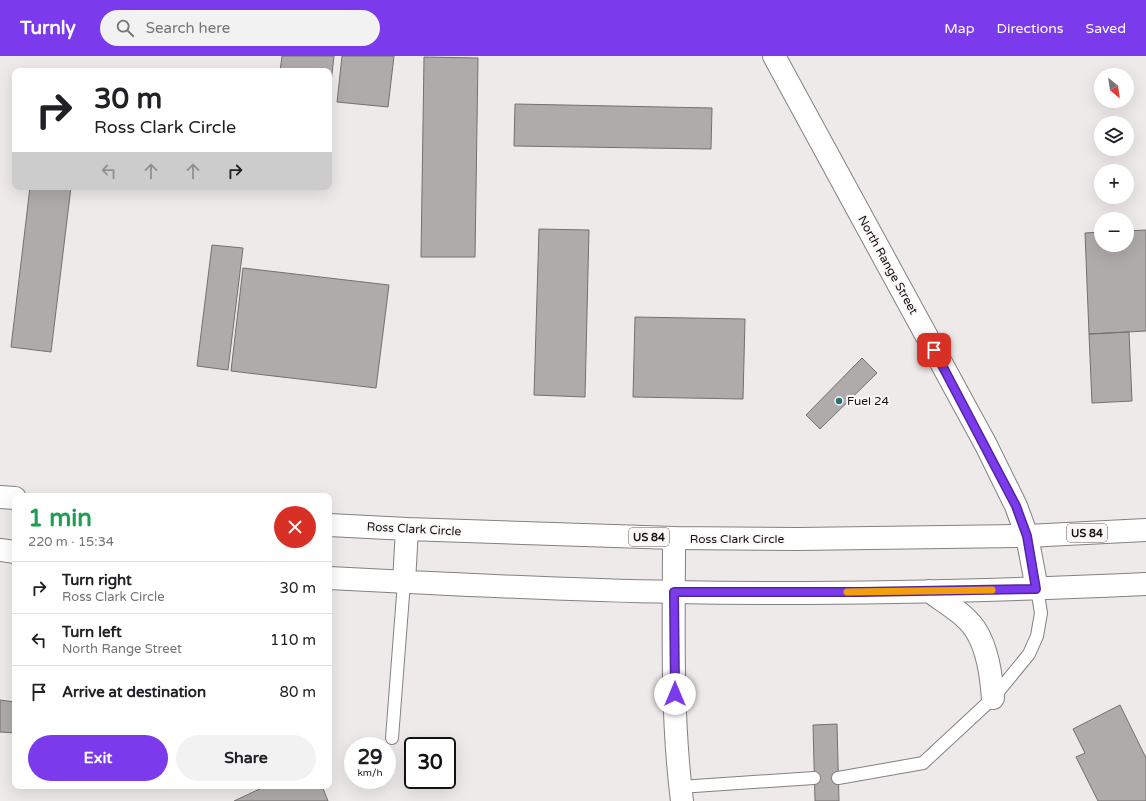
<!DOCTYPE html>
<html lang="en">
<head>
<meta charset="utf-8">
<style>
  :root { --surface:#fff; --page:#f2f2f2; --text:#202124; --muted:#757577; --line:#e0e0e0; --accent:#7c3aed }
  body { margin:0; font-family:"Varela Round",sans-serif; background:var(--page); color:var(--text); height:100vh; display:flex; flex-direction:column; font-size:15px; white-space:nowrap }
  * { box-sizing:border-box; margin:0 }
  p { font-size:13px; color:var(--muted) }
  .icon { flex:none; width:22px; height:22px; fill:none; stroke:currentColor; stroke-width:2; stroke-linecap:round; stroke-linejoin:round }
  .map { position:relative; flex:1; overflow:hidden }
  .side { position:absolute; left:12px; top:437px; width:320px; height:296px; display:flex; flex-direction:column; background:var(--surface); border-radius:8px; box-shadow:0 4px 16px #0002 }
  .side>* { flex:none }
  .guide { position:absolute; left:12px; top:12px; width:320px; height:122px; border-radius:8px; box-shadow:0 4px 16px #0002; background:#fff; color:var(--text); overflow:hidden }
  .needle { width:26px; rotate:151deg }
  .fabs { position:absolute; left:1094px; top:12px; display:grid; gap:8px }
  .fabs a { display:grid; place-items:center; width:40px; height:40px; border-radius:50%; background:var(--surface); box-shadow:0 4px 16px #0002; font-size:20px }
  .speed { position:absolute; left:344px; top:681px; display:flex; gap:8px; font-size:20px; font-weight:700; text-align:center }
  .speed>* { display:grid; place-content:center; width:52px; height:52px; border-radius:50%; background:var(--surface); box-shadow:0 4px 16px #0002; line-height:1 }
  .speed small { font-size:10px; font-weight:400 }
  .speed .limit { border:2px solid #111; border-radius:6px; background:#fff; color:#111 }
  .pin { position:absolute; display:grid; place-items:center; width:34px; height:34px; color:#fff; margin:-17px; border-radius:8px; box-shadow:0 2px 6px #0006 }
  .me { position:absolute; width:44px; margin:-22px; rotate:0deg; stroke-linejoin:round; filter:drop-shadow(0 0 3px #0008) }
  .turn { display:flex; align-items:center; gap:14px; height:84px; padding:0 16px; font-size:18px }
  .turn .icon { width:52px; height:52px; stroke-width:2.5 }
  .turn b { display:block; font-size:28px; line-height:34px }
  .lanes { display:flex; align-items:center; height:38px; padding:0 16px; background:#0003; justify-content:center; gap:20px; direction:ltr }
  .lanes .off { opacity:.35 }
  .round { display:grid; place-items:center; flex:none; width:42px; height:42px; border-radius:21px; background:var(--page) }
  .headline { display:flex; align-items:center; justify-content:space-between; height:68px; padding:0 16px }
  h1 { font-size:24px; font-weight:800; line-height:30px; color:#1e9e55 }
  .button { display:flex; gap:8px; margin-top:auto; padding:8px 16px }
  .button a { flex:1; height:46px; border-radius:24px; background:var(--accent); color:#fff; font-size:16px; font-weight:800; line-height:46px; text-align:center }
  .button a+a { background:var(--page); color:var(--text) }
  ul { padding:0; list-style:none }
  li { display:flex; align-items:center; gap:12px; height:52px; padding:0 16px; border-top:1px solid var(--line) }
  li div { flex:1 }
  li b { display:block; font-size:15px }
  li em { font-style:normal }
  header { display:flex; align-items:center; gap:24px; box-sizing:border-box; height:56px; padding:0 20px; background:var(--accent); color:#fff }
  header strong { font-size:19px }
  nav { display:flex; gap:22px; margin-inline-start:auto; font-size:14px }
  .search { width:280px; height:36px; background:var(--page); display:flex; align-items:center; gap:10px; box-sizing:border-box; padding:0 14px; border-radius:22px; color:var(--muted); font-size:15px }
  .map>svg:first-child { display:block }
  .building { fill:#afabab; stroke:#737070 }
  .lines { fill:none; stroke-linecap:round; stroke-linejoin:round }
  .service-casing { stroke:#838080; stroke-width:14 }
  .minor-casing { stroke:#838080; stroke-width:24 }
  .tertiary-casing { stroke:#838080; stroke-width:24 }
  .trunk-casing { stroke:#838080; stroke-width:24 }
  .service { stroke:#fff; stroke-width:12 }
  .minor { stroke:#fff; stroke-width:22 }
  .tertiary { stroke:#fff; stroke-width:22 }
  .trunk { stroke:#fff; stroke-width:22 }
  .route-casing { stroke:#51269a; stroke-width:10 }
  .route { stroke:#7c3aed; stroke-width:7 }
  .slow { stroke:#f59e0b; stroke-width:7 }
  .poi-dot { fill:#257071; stroke:#fbf7f7; stroke-width:1.5 }
  .labels { text-anchor:middle; stroke-width:4; stroke-linejoin:round; paint-order:stroke }
  .shield { fill:#fbf7f7; stroke:#595757; stroke-width:1 }
  .shield-label { font-size:11px; font-weight:bold; fill:#141313 }
  .street-label { font-size:12px; fill:#141313; stroke:#fbf7f7 }
  .poi-label { font-size:12px; fill:#141313; stroke:#fbf7f7; text-anchor:start }
</style>
</head>
<body>
<header>
<strong>Turnly</strong>
<div class="search"><svg class="icon" aria-label="search" viewBox="0 0 24 24"><circle cx="10" cy="10" r="6"/><path d="M15 15l6 6"/></svg>Search here</div>
<nav><a>Map</a><a>Directions</a><a>Saved</a></nav>
</header>
<div class="map">
<svg width="1146" height="745" viewBox="0 0 1146 745">
  <rect width="100%" height="100%" fill="#eeeaea"/>
  <!-- building -->
  <path class="building" d="M 282,0 L 334,0 L 329,44 L 329,15 L 280,15 Z
    M 342,0 L 394,0 L 388,51 L 337,46 Z
    M 424,1 L 478,2 L 475,201 L 421,201 Z
    M 515,48 L 712,52 L 711,93 L 514,90 Z
    M 30,131 L 71,131 L 51,296 L 11,291 Z
    M 539,173 L 589,174 L 585,341 L 534,339 Z
    M 1146,174 L 1146,275 L 1089,278 L 1085,177 L 1101,176 L 1101,189 L 1127,189 L 1127,175 Z
    M 212,189 L 243,192 L 228,314 L 197,310 Z
    M 243,212 L 389,229 L 376,332 L 231,315 Z
    M 635,261 L 745,263 L 743,343 L 633,341 Z
    M 1129,276 L 1132,345 L 1092,347 L 1089,278 Z
    M 862,302 L 877,317 L 820,373 L 806,359 Z
    M 0,644 L 15,646 L 15,677 L 0,676 Z
    M 1120,649 L 1146,702 L 1146,745 L 1098,745 L 1076,701 L 1085,697 L 1073,673 Z
    M 837,668 L 839,745 L 815,745 L 813,669 Z
    M 266,730 L 322,730 L 328,745 L 234,745 Z"/>
  <g class="lines">
    <defs>
      <path id="service" d="M 392,682 L 404,526
        M 838,722 L 923,707 L 993,642 L 1029,598 L 1037,580 L 1041,557 L 1037,533
        M 680,731 L 814,722"/>
      <path id="minor" d="M 674,482 C 674,570 671,658 682,745"/>
      <path id="tertiary" d="M 774,0 L 986,389 L 1016,450 L 1027,480 L 1037,533"/>
      <path id="trunk" d="M 0,441 L 15,442
        M 329,469 L 407,473 L 674,482 L 798,483 L 1027,480 L 1146,474
        M 0,494 L 15,496
        M 329,522 C 444,528 559,534 674,536 C 831,539 989,535 1146,528
        M 404,526 L 407,473
        M 929,535 C 944,546 964,557 975,573 C 988,593 991,619 993,642"/>
    </defs>
    <!-- service casing -->
    <use href="#service" class="service-casing"/>
    <!-- minor casing -->
    <use href="#minor" class="minor-casing"/>
    <!-- tertiary casing -->
    <use href="#tertiary" class="tertiary-casing"/>
    <!-- trunk casing -->
    <use href="#trunk" class="trunk-casing"/>
    <!-- service -->
    <use href="#service" class="service"/>
    <!-- minor -->
    <use href="#minor" class="minor"/>
    <!-- tertiary -->
    <use href="#tertiary" class="tertiary"/>
    <!-- trunk -->
    <use href="#trunk" class="trunk"/>
  </g>
  <g class="lines">
    <defs>
      <path id="route" d="M 675,638 L 674,536 L 861,536 L 1036,533 L 1027,480 L 1016,450 L 934,294"/>
    </defs>
    <!-- route casing -->
    <use href="#route" class="route-casing"/>
    <!-- route -->
    <use href="#route" class="route"/>
    <!-- slow -->
    <path class="slow" d="M 847,536 L 992,534"/>
  </g>
  <!-- markers -->
  <circle class="poi-dot" cx="839" cy="345" r="4"/>
  <g class="labels">
    <!-- shield labels -->
    <g class="shield">
      <rect x="1067" y="468" width="40" height="18" rx="3"/>
      <rect x="629" y="472" width="40" height="18" rx="3"/>
    </g>
    <g class="shield-label">
      <text x="1087" y="481">US 84</text>
      <text x="649" y="485">US 84</text>
    </g>
    <!-- street labels -->
    <g class="street-label">
      <text transform="translate(888 209) rotate(61)" y="4">North Range Street</text>
      <text transform="translate(414 473) rotate(3)" y="4">Ross Clark Circle</text>
      <text x="737" y="487">Ross Clark Circle</text>
    </g>
    <!-- poi labels -->
    <g class="poi-label">
      <text x="847" y="349">Fuel 24</text>
    </g>
  </g>
</svg>
<div class="fabs">
<a><svg class="needle" viewBox="-14 -14 28 28"><path d="M0-13l5 13h-10z" fill="#e53935"/><path d="M0 13l5-13h-10z" fill="#757577"/></svg></a>
<a><svg class="icon" aria-label="layers" viewBox="0 0 24 24"><path d="M12 4l9 5-9 5-9-5zM3 14l9 5 9-5"/></svg></a>
<a>+</a>
<a>−</a>
</div>
<div class="speed"><div>29<small>km/h</small></div><div class="limit">30</div></div>
<div class="pin" style="left:934px;top:294px;background:#d93025"><svg class="icon" aria-label="arrive" viewBox="0 0 24 24"><path d="M6 21V4h12l-3 4 3 4H6"/></svg></div>
<svg class="me" style="left:675px;top:638px" viewBox="-20 -20 40 40"><circle r="19" fill="#fff"/><path d="M0-13L10 11 0 6-10 11z" fill="#7c3aed"/></svg>
<div class="guide">
<div class="turn"><svg class="icon" aria-label="right" viewBox="0 0 24 24"><path d="M7 20v-9h11M14 6l5 5-5 5"/></svg><div><b>30 m</b>Ross Clark Circle</div></div>
<div class="lanes"><svg class="icon off" aria-label="left" viewBox="0 0 24 24"><path d="M17 20v-9H6M10 6l-5 5 5 5"/></svg><svg class="icon off" aria-label="ahead" viewBox="0 0 24 24"><path d="M12 20V5M6 11l6-6 6 6"/></svg><svg class="icon off" aria-label="ahead" viewBox="0 0 24 24"><path d="M12 20V5M6 11l6-6 6 6"/></svg><svg class="icon" aria-label="right" viewBox="0 0 24 24"><path d="M7 20v-9h11M14 6l5 5-5 5"/></svg></div>
</div>
<section class="side">
<div class="headline"><div><h1>1 min</h1><p>220 m · 15:34</p></div><a class="round" style="background:#d93025;color:#fff"><svg class="icon" aria-label="close" viewBox="0 0 24 24"><path d="M6 6l12 12M18 6L6 18"/></svg></a></div>
<ul>
<li><svg class="icon" aria-label="right" viewBox="0 0 24 24"><path d="M7 20v-9h11M14 6l5 5-5 5"/></svg><div><b>Turn right</b><p>Ross Clark Circle</p></div><em>30 m</em></li>
<li><svg class="icon" aria-label="left" viewBox="0 0 24 24"><path d="M17 20v-9H6M10 6l-5 5 5 5"/></svg><div><b>Turn left</b><p>North Range Street</p></div><em>110 m</em></li>
<li><svg class="icon" aria-label="arrive" viewBox="0 0 24 24"><path d="M6 21V4h12l-3 4 3 4H6"/></svg><div><b>Arrive at destination</b></div><em>80 m</em></li>
</ul>
<div class="button"><a>Exit</a><a>Share</a></div>
</section>
</div>
</body>
</html>
